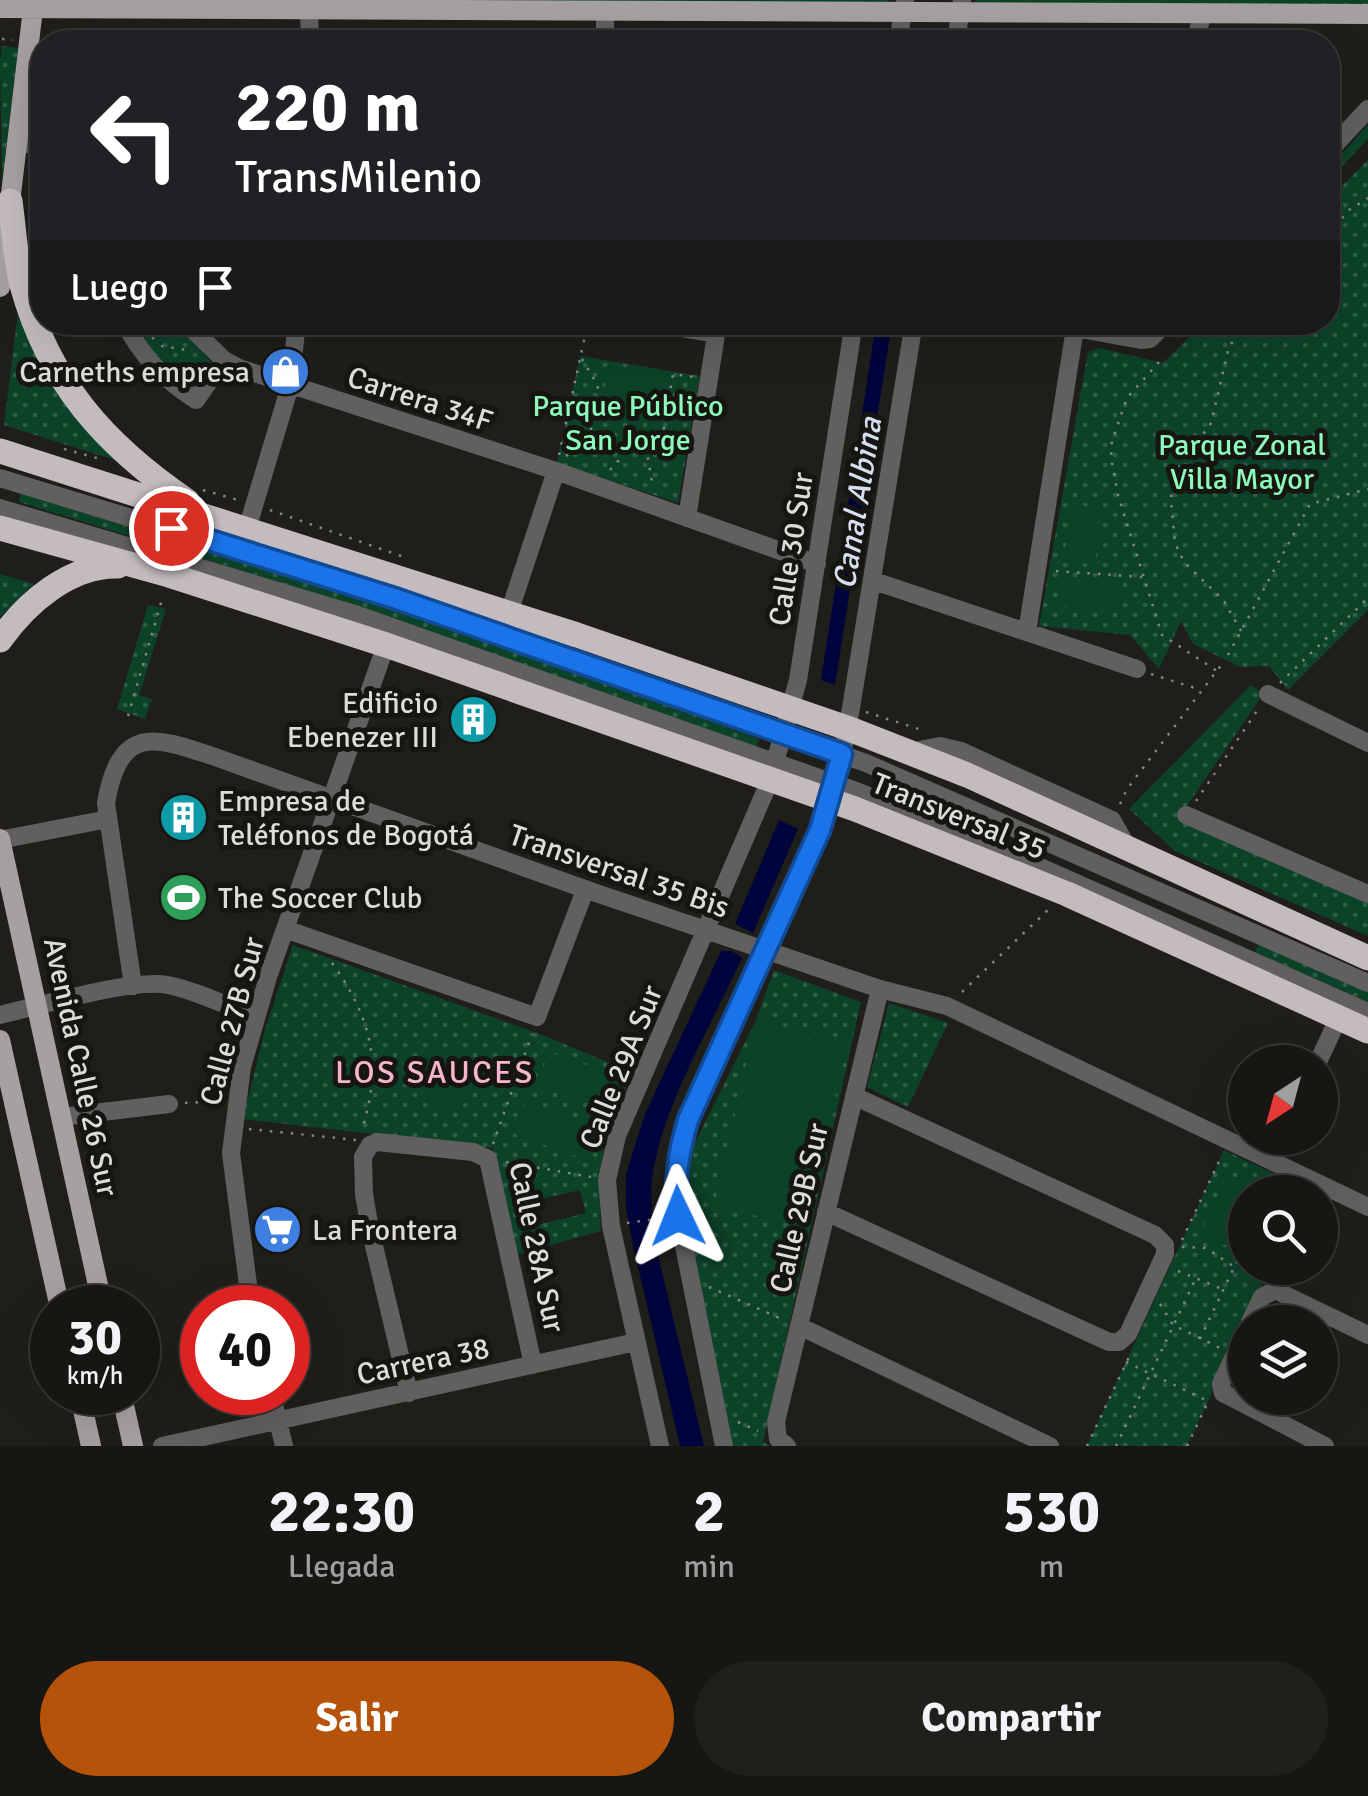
<!DOCTYPE html>
<html lang="es">
<head>
<meta charset="utf-8">
<style>
  :root { --surface:#181613; --page:#211f1c; --text:#f1f3f6; --muted:#9f9fa0; --line:#363533; --accent:#b45309 }
  body { margin:0; font-family:Signika,sans-serif; background:var(--page); color:var(--text); height:100vh; display:flex; flex-direction:column; font-size:38px; white-space:nowrap }
  * { box-sizing:border-box; margin:0 }
  p { font-size:32px; color:var(--muted) }
  .icon { flex:none; width:55px; height:55px; fill:none; stroke:currentColor; stroke-width:2; stroke-linecap:round; stroke-linejoin:round }
  .map { position:relative; height:1446px; overflow:hidden }
  .sheet { display:flex; flex-direction:column; background:var(--surface); flex:1 }
  .sheet>* { flex:none }
  .banner { position:absolute; left:30px; top:30px; width:1310px; height:305px; border-radius:40px; box-shadow:0 10px 40px #0002,0 0 0 2px var(--line); background:#202124; color:#fff; overflow:hidden }
  .needle { width:65px; rotate:216deg }
  .fabs { position:absolute; left:1228px; top:1045px; display:grid; gap:20px }
  .fabs a { display:grid; place-items:center; width:110px; height:110px; border-radius:50%; background:var(--surface); box-shadow:0 10px 40px #0002,0 0 0 2px var(--line); font-size:50px }
  .speed { position:absolute; left:30px; top:1285px; display:flex; gap:20px; font-size:50px; font-weight:700; text-align:center }
  .speed>* { display:grid; place-content:center; width:130px; height:130px; border-radius:50%; background:var(--surface); box-shadow:0 10px 40px #0002,0 0 0 2px var(--line); line-height:1 }
  .speed small { font-size:25px; font-weight:400 }
  .speed .limit { border:15px solid #d22; background:#fff; color:#111 }
  .pin { position:absolute; display:grid; place-items:center; width:85px; height:85px; color:#fff; margin:-42px; border:5px solid #fff; border-radius:50%; box-shadow:0 2px 10px #0007 }
  .me { position:absolute; width:110px; margin:-55px; rotate:358deg; stroke-linejoin:round; filter:drop-shadow(0 0 8px #0008) }
  .turn { display:flex; align-items:center; gap:35px; height:210px; padding:0 40px; font-size:45px }
  .turn .icon { width:130px; height:130px; stroke-width:2.5 }
  .turn b { display:block; font-size:70px; line-height:85px }
  .then { display:flex; align-items:center; height:95px; padding:0 40px; background:#0003; gap:20px; font-size:38px }
  .eta { display:flex; justify-content:space-evenly; align-items:center; height:170px; text-align:center }
  .eta b { font-size:60px; font-weight:700; line-height:70px }
  .primary-button { display:flex; gap:20px; margin-top:auto; padding:20px 40px }
  .primary-button a { flex:1; height:115px; border-radius:60px; background:var(--accent); color:#fff; font-size:40px; font-weight:700; line-height:115px; text-align:center }
  .primary-button a+a { background:var(--page); color:var(--text) }
  .map>svg:first-child { display:block }
  .grass { fill:url(#grass-dots); fill-rule:evenodd }
  .garden { fill:#0c4328 }
  .water { fill:#00043d }
  .lines { fill:none; stroke-linecap:round; stroke-linejoin:round }
  .path { stroke:#878581; stroke-width:2.5; stroke-dasharray:2.5 8; stroke-linecap:butt }
  .minor { stroke:#625f60; stroke-width:18 }
  .major { stroke:#a7a0a2; stroke-width:20 }
  .highway { stroke:#c3bbbd; stroke-width:25 }
  .route-casing { stroke:#114b97; stroke-width:25 }
  .route { stroke:#1a73e8; stroke-width:18 }
  .labels { text-anchor:middle; stroke-width:10; stroke-linejoin:round; paint-order:stroke }
  .poi-label { font-size:30px; fill:#dedcd9; stroke:#171510; text-anchor:start }
  .street-label { font-size:30px; fill:#dedcd9; stroke:#171510 }
  .park-label { font-size:30px; fill:#8cfaba; stroke:#171510 }
  .water-label { font-size:32px; font-style:italic; fill:#d5dff1; stroke:#171510 }
  .neighbourhood-label { font-size:32px; letter-spacing:2.5px; fill:#f6b5cc; stroke:#171510 }
</style>
</head>
<body>
<div class="map">
<svg width="1368" height="1446" viewBox="0 0 1368 1446">
  <defs>
    <pattern id="grass-dots" width="8" height="8" patternUnits="userSpaceOnUse" patternTransform="scale(2.5)"><rect width="8" height="8" fill="#0c4328"/><path d="M2 2h.1M6 6h.1" fill="none" stroke="#2f5e47" stroke-width="1.8" stroke-linecap="round"/></pattern>
  </defs>
  <rect width="100%" height="100%" fill="#201e19"/>
  <!-- grass -->
  <path class="grass" d="M 441,0 L 888,0 L 888,4 Z
    M 975,0 L 1368,0 L 1368,8 L 976,4 Z
    M 2,46 L 18,48 L 2,185 L 0,60 Z
    M 1368,125 L 1368,139 L 1328,181 L 1328,169 Z
    M 1368,160 L 1368,610 L 1288,690 L 1269,666 L 1240,667 L 1193,644 L 1181,621 L 1159,669 L 1130,635 L 1039,626 L 1088,352 L 1099,348 L 1163,363 L 1204,323 L 1328,322 L 1328,200 Z
    M 18,313 L 40,357 L 121,462 L 4,425 Z
    M 132,323 L 176,323 L 213,364 L 194,389 C 166,374 149,348 132,323 Z
    M 580,356 L 700,376 L 678,503 L 557,463 Z
    M 21,490 L 427,617 L 759,739 L 756,750 L 366,609 L 19,502 Z
    M 0,574 L 34,584 L 0,617 Z
    M 148,605 L 166,609 L 139,695 L 152,699 L 145,719 L 117,709 Z
    M 1251,685 L 1263,694 L 1178,819 L 1368,903 L 1368,936 L 1175,851 L 1129,809 Z
    M 1260,942 L 1368,991 L 1368,1002 L 1255,952 Z
    M 293,945 L 545,1036 L 634,1073 C 603,1127 596,1169 601,1231 L 514,1255 L 493,1148 L 243,1119 L 264,1033 ZM 580,1190 L 586,1213 L 533,1226 L 528,1202 Z
    M 774,970 L 861,1002 L 763,1442 L 770,1446 L 733,1446 L 688,1221 L 685,1183 L 689,1155 L 756,1020 Z
    M 889,1003 L 948,1023 L 908,1107 L 867,1087 Z
    M 1224,1150 L 1307,1189 L 1305,1192 L 1245,1192 L 1245,1268 L 1270,1268 L 1187,1446 L 1087,1446 Z"/>
  <!-- garden -->
  <path class="garden" d="M 608,366 L 670,375 L 664,416 L 603,407 Z
    M 1074,504 L 1105,510 L 1094,565 L 1063,559 Z
    M 1062,576 L 1122,581 L 1119,611 L 1060,606 Z
    M 756,1020 L 848,1041 L 805,1227 L 714,1206 Z
    M413 1078a29 29 0 1 1 58 0a29 29 0 1 1-58 0Z
    M 549,1052 L 613,1074 L 601,1108 L 537,1086 Z
    M 525,1101 L 589,1123 L 578,1157 L 514,1134 Z
    M 1228,1175 L 1264,1192 L 1245,1192 L 1245,1232 L 1236,1250 L 1200,1233 Z"/>
  <!-- water -->
  <path class="water" d="M 876,323 L 892,323 L 835,685 L 821,680 Z
    M 779,820 L 798,829 L 753,933 L 735,924 Z
    M 721,951 L 732,951 L 742,958 C 712,1024 660,1110 652,1181 C 650,1202 653,1222 655,1243 L 704,1446 L 680,1446 L 634,1250 L 626,1209 L 626,1174 L 645,1114 Z"/>
  <g class="lines">
    <!-- path -->
    <path class="path" d="M 2,39 L 13,40
      M 1328,234 L 1349,210 L 1368,198
      M 152,339 L 170,326
      M 161,346 L 187,350
      M 582,359 L 598,386 L 590,436
      M 1159,362 L 1127,398 L 1112,441 L 1111,458 L 1118,495 L 1162,635 L 1217,671
      M 571,408 L 592,414
      M 664,440 L 680,442
      M 646,447 L 653,488
      M 64,449 L 104,460
      M 559,455 L 588,322
      M 566,456 L 589,438 L 628,449 L 662,440 L 673,374 L 694,377
      M 610,470 L 628,450
      M 203,490 L 238,500
      M 270,510 L 404,557
      M 832,569 L 854,575
      M 1056,571 L 1142,577
      M 1241,631 L 1224,601 L 1184,562 L 1175,543 L 1171,500 L 1173,476 L 1211,423 L 1228,351 L 1242,322
      M 1228,655 L 1310,504 L 1368,489
      M 1151,674 L 1201,690
      M 1280,683 L 1368,598
      M 866,712 L 925,731
      M 128,716 L 163,596
      M 1196,801 L 1259,708
      M 1120,804 L 1127,789 L 1222,664
      M 332,963 C 371,1017 383,1064 362,1129
      M 962,992 L 1050,908
      M 185,1103 L 222,1101
      M 249,1129 L 356,1140
      M 493,1144 L 532,1034
      M 506,1162 L 591,1177
      M 627,1223 L 664,1218
      M 1182,1240 L 1221,1157
      M 1182,1247 L 1206,1248 L 1233,1266
      M 1178,1271 L 1222,1289
      M 1266,1277 L 1270,1268
      M 709,1287 L 784,1320
      M 1160,1304 L 1173,1325 L 1220,1348
      M 1200,1339 L 1238,1259 L 1245,1254
      M 1126,1362 L 1208,1401
      M 738,1422 L 758,1431
      M 1087,1446 L 1129,1357
      M 1116,1446 L 1196,1278
      M 1187,1446 L 1208,1402"/>
    <!-- minor -->
    <path class="minor" d="M 309,10 L 310,42
      M 605,42 L 605,11
      M 898,42 L 905,0
      M 956,42 L 962,0
      M 1195,42 L 1203,12
      M 17,144 L 42,144
      M 1328,152 L 1368,109
      M 124,322 C 141,355 165,381 196,400 L 224,360
      M 185,322 L 224,360 L 239,368 L 556,471 L 817,564
      M 646,322 L 716,334
      M 1075,328 L 1141,340 L 1150,339 L 1167,322
      M 0,478 L 397,599 L 866,763 L 1368,983
      M 0,508 L 355,614 L 859,792 L 1006,852 L 1368,1012
      M 687,518 L 718,322
      M 247,529 L 290,386 L 297,322
      M 874,581 L 1137,669
      M 509,613 L 556,471
      M 1027,632 L 1076,322
      M 1268,694 L 1368,743
      M 909,752 L 940,746 L 961,751 L 1112,820 L 1129,850
      M 1186,815 L 1368,894
      M 0,840 L 108,819
      M 285,929 L 537,1017 L 585,890
      M 133,986 L 106,803 C 120,721 158,738 218,758 L 596,893 L 880,989 L 947,1006 L 1368,1207
      M 0,1015 C 39,1006 133,978 168,985 C 197,991 227,1006 255,1017
      M 1318,1062 L 1339,1017
      M 61,1117 L 169,1104
      M 1268,1159 L 1279,1138
      M 826,1212 L 1109,1342 L 1119,1342 L 1128,1334 L 1165,1254 L 1165,1245 L 1155,1235 L 854,1096
      M 251,1308 L 231,1153 L 242,1067 L 268,977 L 386,645
      M 1250,1322 L 1262,1297 L 1275,1290 L 1368,1335
      M 799,1326 L 1050,1446
      M 1245,1333 L 1221,1384 L 1223,1393 L 1325,1446
      M 271,1392 L 284,1446
      M 409,1393 L 370,1229 L 364,1194 L 363,1157 L 370,1145 L 377,1142 L 473,1152 L 488,1159 L 533,1365
      M 162,1446 L 636,1342
      M 660,1446 L 611,1226 L 607,1180 L 617,1136 L 770,780 L 798,680 L 854,322
      M 724,1446 L 678,1216 C 673,1181 678,1154 688,1120 L 816,838 L 842,754 L 851,708 L 914,322
      M 787,1446 L 778,1439 L 776,1422 L 880,989"/>
    <!-- major -->
    <path class="major" d="M 0,8 L 1368,14
      M 0,287 L 34,0
      M 0,839 L 103,1308
      M 0,1040 L 60,1308
      M 79,1392 L 91,1446
      M 121,1392 L 133,1446"/>
    <!-- highway -->
    <path class="highway" d="M 10,201 C 14,229 15,258 22,285 C 49,383 105,445 187,501
      M 0,451 L 577,635 L 847,728 L 967,775 L 1368,958
      M 0,528 L 169,575 L 386,645 L 855,809 L 1067,894 L 1368,1031
      M 0,640 C 27,602 70,565 118,566"/>
  </g>
  <g class="lines">
    <defs>
      <path id="route" d="M 171,528 L 397,599 L 842,754 L 820,830 L 688,1120 C 678,1154 674,1181 678,1216"/>
    </defs>
    <!-- route casing -->
    <use href="#route" class="route-casing"/>
    <!-- route -->
    <use href="#route" class="route"/>
  </g>
  <!-- icons -->
  <defs>
    <symbol id="shop-disc" viewBox="-11 -11 22 22"><circle r="9.5" fill="#3f7fe0" stroke="#171510"/><path d="M-5-2.5h2.3a2.7 3.5 0 0 1 5.4 0H5L5.5 6h-11ZM-1.5-2.5h3a1.5 2.3 0 0 0-3 0Z" fill="#fff"/></symbol>
    <symbol id="building-disc" viewBox="-11 -11 22 22"><circle r="9.5" fill="#0f9aa8" stroke="#171510"/><path d="M-4-6H4V6H1V3H-1V6H-4ZM-2.5-4.3h1.7v1.8h-1.7ZM.8-4.3h1.7v1.8H.8ZM-2.5-1h1.7V.8h-1.7ZM.8-1h1.7V.8H.8Z" fill="#fff"/></symbol>
    <symbol id="stadium-disc" viewBox="-11 -11 22 22"><circle r="9.5" fill="#2e9e5b" stroke="#171510"/><path d="M0-5a6.5 5 0 1 0 0 10a6.5 5 0 1 0 0-10ZM-3.5-1.8h7v3.6h-7Z" fill="#fff"/></symbol>
    <symbol id="supermarket-disc" viewBox="-11 -11 22 22"><circle r="9.5" fill="#3f7fe0" stroke="#171510"/><path d="M-6-5.5h2.5l.6 2H6L4.5 2H-2.5L-4.4-4H-6ZM-1.5 3.2a1.3 1.3 0 1 0 .1 0ZM3 3.2a1.3 1.3 0 1 0 .1 0Z" fill="#fff"/></symbol>
  </defs>
  <g fill-rule="evenodd">
    <use href="#shop-disc" x="258" y="344" width="55" height="55"/>
    <use href="#building-disc" x="446" y="692" width="55" height="55"/>
    <use href="#building-disc" x="156" y="790" width="55" height="55"/>
    <use href="#stadium-disc" x="156" y="870" width="55" height="55"/>
    <use href="#supermarket-disc" x="250" y="1202" width="55" height="55"/>
  </g>
  <g class="labels">
    <!-- poi labels -->
    <g class="poi-label">
      <text x="250" y="382" text-anchor="end">Carneths empresa</text>
      <text x="438" y="713" text-anchor="end">Edificio<tspan x="438" dy="34">Ebenezer III</tspan></text>
      <text x="218" y="811">Empresa de<tspan x="218" dy="34">Teléfonos de Bogotá</tspan></text>
      <text x="218" y="908">The Soccer Club</text>
      <text x="312" y="1240">La Frontera</text>
    </g>
    <!-- street labels -->
    <g class="street-label">
      <text transform="translate(420 399) rotate(18)" y="10">Carrera 34F</text>
      <text transform="translate(791 549) rotate(-81)" y="10">Calle 30 Sur</text>
      <text transform="translate(959 816) rotate(22)" y="10">Transversal 35</text>
      <text transform="translate(619 871) rotate(19)" y="10">Transversal 35 Bis</text>
      <text transform="translate(232 1021) rotate(-75)" y="10">Calle 27B Sur</text>
      <text transform="translate(81 1067) rotate(78)" y="10">Avenida Calle 26 Sur</text>
      <text transform="translate(621 1067) rotate(-68)" y="10">Calle 29A Sur</text>
      <text transform="translate(799 1208) rotate(-77)" y="10">Calle 29B Sur</text>
      <text transform="translate(537 1247) rotate(78)" y="10">Calle 28A Sur</text>
      <text transform="translate(423 1361) rotate(-12)" y="10">Carrera 38</text>
    </g>
    <!-- park labels -->
    <g class="park-label">
      <text x="628" y="416">Parque Público<tspan x="628" dy="34">San Jorge</tspan></text>
      <text x="1242" y="455">Parque Zonal<tspan x="1242" dy="34">Villa Mayor</tspan></text>
    </g>
    <!-- water labels -->
    <g class="water-label">
      <text transform="translate(857 503) rotate(-81)" y="11">Canal Albina</text>
    </g>
    <!-- neighbourhood labels -->
    <g class="neighbourhood-label">
      <text x="435" y="1083">LOS SAUCES</text>
    </g>
  </g>
</svg>
<div class="fabs">
<a><svg class="needle" viewBox="-14 -14 28 28"><path d="M0-13l5 13h-10z" fill="#e53935"/><path d="M0 13l5-13h-10z" fill="#9f9fa0"/></svg></a>
<a><svg class="icon" aria-label="search" viewBox="0 0 24 24"><circle cx="10" cy="10" r="6"/><path d="M15 15l6 6"/></svg></a>
<a><svg class="icon" aria-label="layers" viewBox="0 0 24 24"><path d="M12 4l9 5-9 5-9-5zM3 14l9 5 9-5"/></svg></a>
</div>
<div class="speed"><div>30<small>km/h</small></div><div class="limit">40</div></div>
<div class="pin" style="left:171px;top:528px;background:#d93025"><svg class="icon" aria-label="arrive" viewBox="0 0 24 24"><path d="M6 21V4h12l-3 4 3 4H6"/></svg></div>
<svg class="me" style="left:678px;top:1216px" viewBox="-20 -20 40 40"><path d="M0-17L14 15 0 8-14 15z" fill="#1a73e8" stroke="#fff" stroke-width="4"/></svg>
<div class="banner">
<div class="turn"><svg class="icon" aria-label="left" viewBox="0 0 24 24"><path d="M17 20v-9H6M10 6l-5 5 5 5"/></svg><div><b>220 m</b>TransMilenio</div></div>
<div class="then">Luego<svg class="icon" aria-label="arrive" viewBox="0 0 24 24"><path d="M6 21V4h12l-3 4 3 4H6"/></svg></div>
</div>
</div>
<section class="sheet">
<div class="eta">
<div><b>22:30</b><p>Llegada</p></div>
<div><b>2</b><p>min</p></div>
<div><b>530</b><p>m</p></div>
</div>
<div class="primary-button"><a>Salir</a><a>Compartir</a></div>
</section>
</body>
</html>
